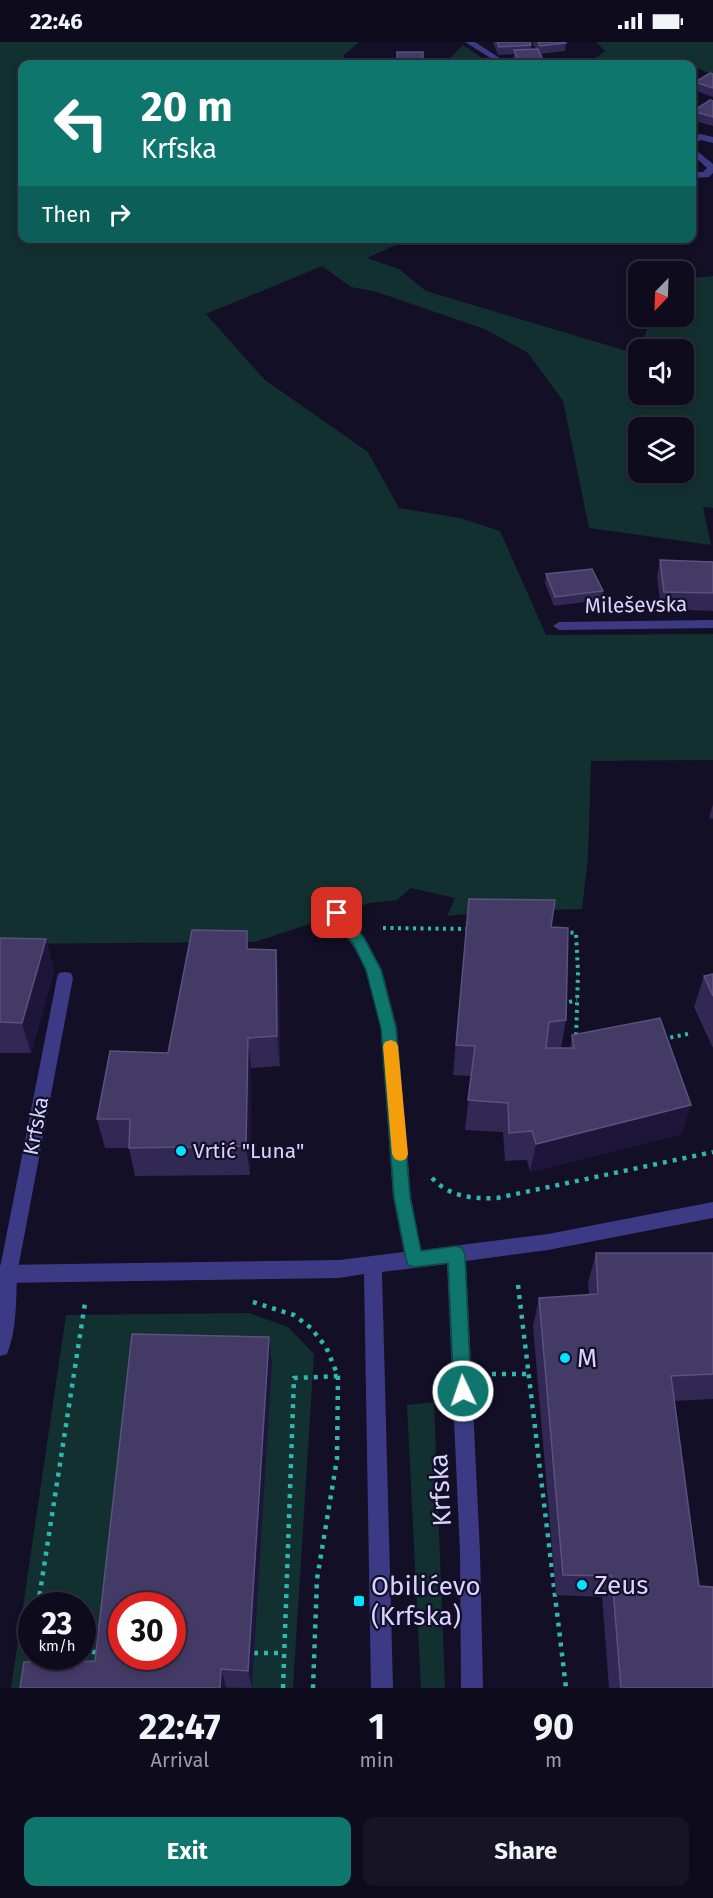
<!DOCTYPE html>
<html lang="en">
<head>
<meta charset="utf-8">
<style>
  :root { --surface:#0e0b1c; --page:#171425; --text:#f1f3f6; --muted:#9b9ba3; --line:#2e2b3b; --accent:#0f766e }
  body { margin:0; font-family:"Fira Sans",sans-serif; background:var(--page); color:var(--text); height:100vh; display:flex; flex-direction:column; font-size:22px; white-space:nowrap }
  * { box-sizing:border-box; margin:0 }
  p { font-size:20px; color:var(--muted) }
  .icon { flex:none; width:33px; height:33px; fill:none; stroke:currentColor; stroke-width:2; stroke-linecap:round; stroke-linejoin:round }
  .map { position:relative; height:1646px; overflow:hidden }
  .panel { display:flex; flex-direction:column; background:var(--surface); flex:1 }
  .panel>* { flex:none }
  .top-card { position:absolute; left:18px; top:18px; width:678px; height:183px; border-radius:12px; box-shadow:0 3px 9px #0003,0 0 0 2px var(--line); background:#0f766e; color:#fff; overflow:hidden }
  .needle { width:39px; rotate:203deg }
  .tools { position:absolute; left:628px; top:219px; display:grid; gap:12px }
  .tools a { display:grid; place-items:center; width:66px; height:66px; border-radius:12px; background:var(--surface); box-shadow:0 3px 9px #0003,0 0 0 2px var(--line); font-size:30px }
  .speed { position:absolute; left:18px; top:1550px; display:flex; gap:12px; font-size:30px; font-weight:700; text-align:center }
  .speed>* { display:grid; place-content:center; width:78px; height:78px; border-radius:50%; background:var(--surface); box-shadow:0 3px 9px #0003,0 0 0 2px var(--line); line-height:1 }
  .speed small { font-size:15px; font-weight:400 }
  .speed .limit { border:9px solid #d22; background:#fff; color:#111 }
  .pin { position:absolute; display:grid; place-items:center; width:51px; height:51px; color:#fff; margin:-26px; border-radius:12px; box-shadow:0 3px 9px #0006 }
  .me { position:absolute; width:66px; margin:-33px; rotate:357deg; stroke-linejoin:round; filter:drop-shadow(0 0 4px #0008) }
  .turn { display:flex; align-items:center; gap:21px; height:126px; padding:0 24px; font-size:27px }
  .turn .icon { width:78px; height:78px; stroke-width:2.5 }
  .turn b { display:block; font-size:42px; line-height:51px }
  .then { display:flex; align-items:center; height:57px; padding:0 24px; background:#0003; gap:12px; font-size:22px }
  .eta { display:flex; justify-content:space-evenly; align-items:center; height:102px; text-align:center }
  .eta b { font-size:36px; font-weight:700; line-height:42px }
  .action { display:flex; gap:12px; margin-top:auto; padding:12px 24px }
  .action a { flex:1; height:69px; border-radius:12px; background:var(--accent); color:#fff; font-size:24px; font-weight:700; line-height:69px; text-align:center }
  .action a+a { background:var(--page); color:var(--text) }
  .status { display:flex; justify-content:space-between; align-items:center; height:42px; padding:0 30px; background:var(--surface); direction:ltr }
  .status svg { height:16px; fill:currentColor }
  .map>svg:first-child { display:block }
  .green { fill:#12302f; fill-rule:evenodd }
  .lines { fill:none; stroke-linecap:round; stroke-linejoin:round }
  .path-far1 { stroke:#2fb8b0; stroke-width:4; stroke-dasharray:3 4.5; stroke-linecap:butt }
  .path { stroke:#2fb8b0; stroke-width:4.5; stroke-dasharray:4 6; stroke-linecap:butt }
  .lane { fill:#3d3a85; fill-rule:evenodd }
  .street { fill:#3d3a85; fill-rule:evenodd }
  .wall { fill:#312854 }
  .shaded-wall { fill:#1d163a }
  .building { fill:#433a66; stroke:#5a527e; stroke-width:1.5; fill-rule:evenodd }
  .route { fill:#0f766e; stroke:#0a4d48; stroke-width:1.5 }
  .slow { fill:#f59e0b }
  .poi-dot { fill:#00e5ff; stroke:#130f26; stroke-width:2 }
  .labels { text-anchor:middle; stroke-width:4.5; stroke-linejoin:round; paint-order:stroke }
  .street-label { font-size:21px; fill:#d9d4ff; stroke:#130f26 }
  .poi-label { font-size:21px; fill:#d9d4ff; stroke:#130f26; text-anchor:start }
  .near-poi-label { font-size:26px; fill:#d9d4ff; stroke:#130f26; text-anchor:start }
  .near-street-label { font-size:26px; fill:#d9d4ff; stroke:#130f26 }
</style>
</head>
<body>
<div class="status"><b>22:46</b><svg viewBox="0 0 49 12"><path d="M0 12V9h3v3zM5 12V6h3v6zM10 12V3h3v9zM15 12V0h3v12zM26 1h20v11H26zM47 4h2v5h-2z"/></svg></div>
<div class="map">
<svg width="713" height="1646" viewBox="0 0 713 1646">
  <rect width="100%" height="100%" fill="#130f26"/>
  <!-- green -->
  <path class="green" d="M 0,0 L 359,0 L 343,14 L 355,22 L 22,22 L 22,196 L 436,197 L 405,199 L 367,216 L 399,227 L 426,249 L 637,312 L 639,308 L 639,352 L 684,352 L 684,308 L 639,308 L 652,275 L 684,274 L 684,237 L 713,234 L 713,466 L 703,465 L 711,503 L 589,486 L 563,359 L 528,311 L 487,288 L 377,250 L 351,245 L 322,224 L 206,272 L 265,338 L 368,410 L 399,466 L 460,476 L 500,489 L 546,593 L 713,592 L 713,718 L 591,719 L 588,816 L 582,867 L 483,870 L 447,874 L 455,856 L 411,846 L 397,858 L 370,861 L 337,871 L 325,877 L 255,900 L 0,902 ZM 639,386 L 684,386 L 684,430 L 639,430 Z
    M 596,0 L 713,0 L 713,33 L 700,27 L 692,27 L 692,22 L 574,22 L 597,15 L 605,9 Z
    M 463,3 L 491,22 L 444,22 Z
    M 249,1271 L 288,1285 L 314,1312 L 293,1646 L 11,1646 L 66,1273 ZM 32,1563 L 82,1563 L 82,1614 L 32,1614 ZM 122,1563 L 172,1563 L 172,1614 L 122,1614 Z
    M 434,1360 L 445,1646 L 421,1646 L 407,1363 Z"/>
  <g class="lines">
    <!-- path-far1 -->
    <path class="path-far1" d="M 383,886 L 469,887
      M 563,890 L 576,891 L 578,930 L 576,997
      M 562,962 L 577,958
      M 663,997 L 692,991"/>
    <!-- path -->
    <path class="path" d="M 432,1136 C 450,1155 472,1157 497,1156 L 713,1110
      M 518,1243 L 566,1646
      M 253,1260 L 294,1273 L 311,1286 L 326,1305 L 338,1334 L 337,1417 L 317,1537 L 313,1646
      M 492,1332 L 527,1332
      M 38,1563 L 85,1261
      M 82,1610 L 99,1610
      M 254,1611 L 284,1611
      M 29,1624 L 32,1608
      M 283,1646 L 294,1336 L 340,1334"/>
    <!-- lane -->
    <path class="lane" d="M 65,930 L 71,931 L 73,936 L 17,1232 C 16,1258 17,1288 7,1312 L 0,1314 L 0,1226 L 57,936 L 59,931 Z"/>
    <!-- street -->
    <path class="street" d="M 465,0 L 475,0 L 509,22 L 500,22 Z
      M 700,92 L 713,95 L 713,101 L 701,98 L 692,102 L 692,96 Z
      M 692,105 L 713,122 L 713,131 L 709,135 L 692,136 L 692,130 L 703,130 L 707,126 L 692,112 Z
      M 713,578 L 713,586 L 559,588 L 553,584 L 559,580 Z
      M 337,865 L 342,867 L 365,896 L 382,928 L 397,986 L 411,1155 L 421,1208 L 548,1192 L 713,1160 L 713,1176 L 548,1208 L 466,1219 L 480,1510 L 483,1646 L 461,1646 L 460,1510 L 447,1222 L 382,1230 L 393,1646 L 371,1646 L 364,1232 L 339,1236 L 0,1241 L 0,1223 L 339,1218 L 404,1210 L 393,1155 L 381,986 L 366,928 L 353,904 L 329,871 L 332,867 Z"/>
  </g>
  <!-- wall -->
  <path class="wall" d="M 493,0 L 530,0 L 531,3 L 531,7 L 536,7 L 532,0 L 565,0 L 566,1 L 565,9 L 540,12 L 543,18 L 543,22 L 516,22 L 513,16 L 514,12 L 498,13 Z
    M 397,10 L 423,10 L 423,22 L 397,22 Z
    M 713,32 L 713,55 L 694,48 L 695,40 Z
    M 713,59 L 713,84 L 692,78 L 693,69 Z
    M 660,518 L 713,522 L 713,569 L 661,567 L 657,535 Z
    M 546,532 L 603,549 L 601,558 L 554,564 L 545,541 Z
    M 713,762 L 713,777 L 709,776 Z
    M 469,857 L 551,885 L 566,978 L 561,1006 L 570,1006 L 572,993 L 691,1063 L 681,1092 L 530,1130 L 527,1118 L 505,1119 L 503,1090 L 465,1088 L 471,1034 L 453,1033 Z
    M 0,896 L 46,897 L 54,929 L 31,1011 L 0,1011 Z
    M 248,907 L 276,908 L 279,939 L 280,1024 L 251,1026 L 250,1133 L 135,1134 L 129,1106 L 105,1106 L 97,1077 L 168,1011 Z
    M 713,932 L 713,1006 L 694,965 L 704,934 Z
    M 596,1211 L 713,1211 L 713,1357 L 674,1359 L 713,1646 L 609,1646 L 602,1555 L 556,1553 L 533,1284 L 539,1256 L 589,1253 L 588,1240 Z
    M 269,1295 L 272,1322 L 252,1646 L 226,1645 L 226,1646 L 20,1646 L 95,1619 Z"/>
  <!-- shaded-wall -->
  <path class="shaded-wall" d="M 46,897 L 54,929 L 31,1011 L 22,981 Z
    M 276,908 L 279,939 L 280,1024 L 277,994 Z
    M 248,996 L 251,1026 L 250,1133 L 246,1104 Z
    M 691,1063 L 681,1092 L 530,1130 L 536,1102 Z
    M 269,1295 L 272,1322 L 252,1646 L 248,1629 Z
    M 221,1627 L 226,1645 L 226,1646 L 220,1646 Z"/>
  <!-- building -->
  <path class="building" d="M 497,0 L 530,0 L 531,3 L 499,5 Z
    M 538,0 L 565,0 L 566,1 L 540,4 Z
    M 538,7 L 543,18 L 519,20 L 514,8 Z
    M 397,10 L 423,10 L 423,20 L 397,20 Z
    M 710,31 L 713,32 L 713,46 L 695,40 Z
    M 710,58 L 713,59 L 713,75 L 693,69 Z
    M 660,518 L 713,520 L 713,551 L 664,550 Z
    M 592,527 L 603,549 L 555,555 L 546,532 Z
    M 469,857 L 555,858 L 551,885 L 568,886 L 566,978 L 549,980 L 546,1006 L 574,1006 L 572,993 L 660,976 L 691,1063 L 536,1102 L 532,1089 L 509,1091 L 508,1061 L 468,1058 L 475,1004 L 456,1003 Z
    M 192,888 L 247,889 L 247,907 L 276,908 L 277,994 L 248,996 L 246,1104 L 129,1106 L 130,1077 L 97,1077 L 110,1009 L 168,1011 Z
    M 0,896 L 46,897 L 22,981 L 0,980 Z
    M 713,932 L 713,954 L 704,934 Z
    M 596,1211 L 713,1211 L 713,1332 L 671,1334 L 699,1544 L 713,1545 L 713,1646 L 621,1646 L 612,1534 L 563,1533 L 539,1256 L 598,1252 Z
    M 132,1292 L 269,1295 L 248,1629 L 221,1627 L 220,1646 L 20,1646 L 24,1620 L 95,1619 ZM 122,1563 L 172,1563 L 172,1614 L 122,1614 Z"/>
  <!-- route -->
  <path class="route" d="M 337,865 L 342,867 L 364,896 L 381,928 L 396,986 L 410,1155 L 421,1209 L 456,1204 L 462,1206 L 465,1212 L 471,1349 L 469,1355 L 463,1358 L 456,1355 L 454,1349 L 448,1221 L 414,1225 L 408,1223 L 406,1217 L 394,1155 L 381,986 L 366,928 L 354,903 L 330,871 Z"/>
  <!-- slow -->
  <path class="slow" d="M 391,998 L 396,1000 L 398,1004 L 408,1112 L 406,1117 L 400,1119 L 395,1117 L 392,1112 L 383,1004 L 385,1000 Z"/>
  <!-- markers -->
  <g class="poi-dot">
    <circle cx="181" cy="1109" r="6"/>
    <circle cx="565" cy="1316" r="6"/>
    <circle cx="582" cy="1543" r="6"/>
    <rect x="353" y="1553" width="12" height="12" rx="3"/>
  </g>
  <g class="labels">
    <!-- street labels -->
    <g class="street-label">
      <text transform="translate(636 563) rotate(-1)" y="7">Mileševska</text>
      <text transform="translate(36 1084) rotate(-79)" y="7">Krfska</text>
    </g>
    <!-- poi labels -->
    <g class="poi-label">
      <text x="193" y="1116">Vrtić "Luna"</text>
    </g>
    <!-- near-poi labels -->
    <g class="near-poi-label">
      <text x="577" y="1325">M</text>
      <text x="594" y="1552">Zeus</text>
      <text x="371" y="1553">Obilićevo<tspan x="371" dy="30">(Krfska)</tspan></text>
    </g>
    <!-- near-street labels -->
    <g class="near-street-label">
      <text transform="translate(440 1448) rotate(-93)" y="9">Krfska</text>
    </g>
  </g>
</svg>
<div class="tools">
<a><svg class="needle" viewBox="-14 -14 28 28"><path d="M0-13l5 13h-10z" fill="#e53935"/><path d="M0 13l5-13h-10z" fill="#9b9ba3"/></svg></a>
<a><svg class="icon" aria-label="sound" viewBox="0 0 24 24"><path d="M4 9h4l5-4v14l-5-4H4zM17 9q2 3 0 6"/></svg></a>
<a><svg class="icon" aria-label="layers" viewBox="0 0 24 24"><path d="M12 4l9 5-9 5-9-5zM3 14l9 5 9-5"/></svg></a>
</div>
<div class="speed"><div>23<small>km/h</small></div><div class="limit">30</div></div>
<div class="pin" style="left:337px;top:871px;background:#d93025"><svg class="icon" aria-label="arrive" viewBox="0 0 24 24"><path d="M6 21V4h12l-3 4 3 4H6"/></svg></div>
<svg class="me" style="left:463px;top:1349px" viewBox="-20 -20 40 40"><circle r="17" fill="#0f766e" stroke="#fff" stroke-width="3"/><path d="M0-11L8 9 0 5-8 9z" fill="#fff"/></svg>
<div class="top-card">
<div class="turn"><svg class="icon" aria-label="left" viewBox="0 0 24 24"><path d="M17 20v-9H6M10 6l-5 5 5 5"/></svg><div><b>20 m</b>Krfska</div></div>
<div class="then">Then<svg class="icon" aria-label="right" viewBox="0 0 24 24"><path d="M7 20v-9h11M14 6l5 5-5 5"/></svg></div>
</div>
</div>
<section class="panel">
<div class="eta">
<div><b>22:47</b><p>Arrival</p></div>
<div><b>1</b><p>min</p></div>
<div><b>90</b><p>m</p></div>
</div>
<div class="action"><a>Exit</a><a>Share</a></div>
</section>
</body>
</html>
